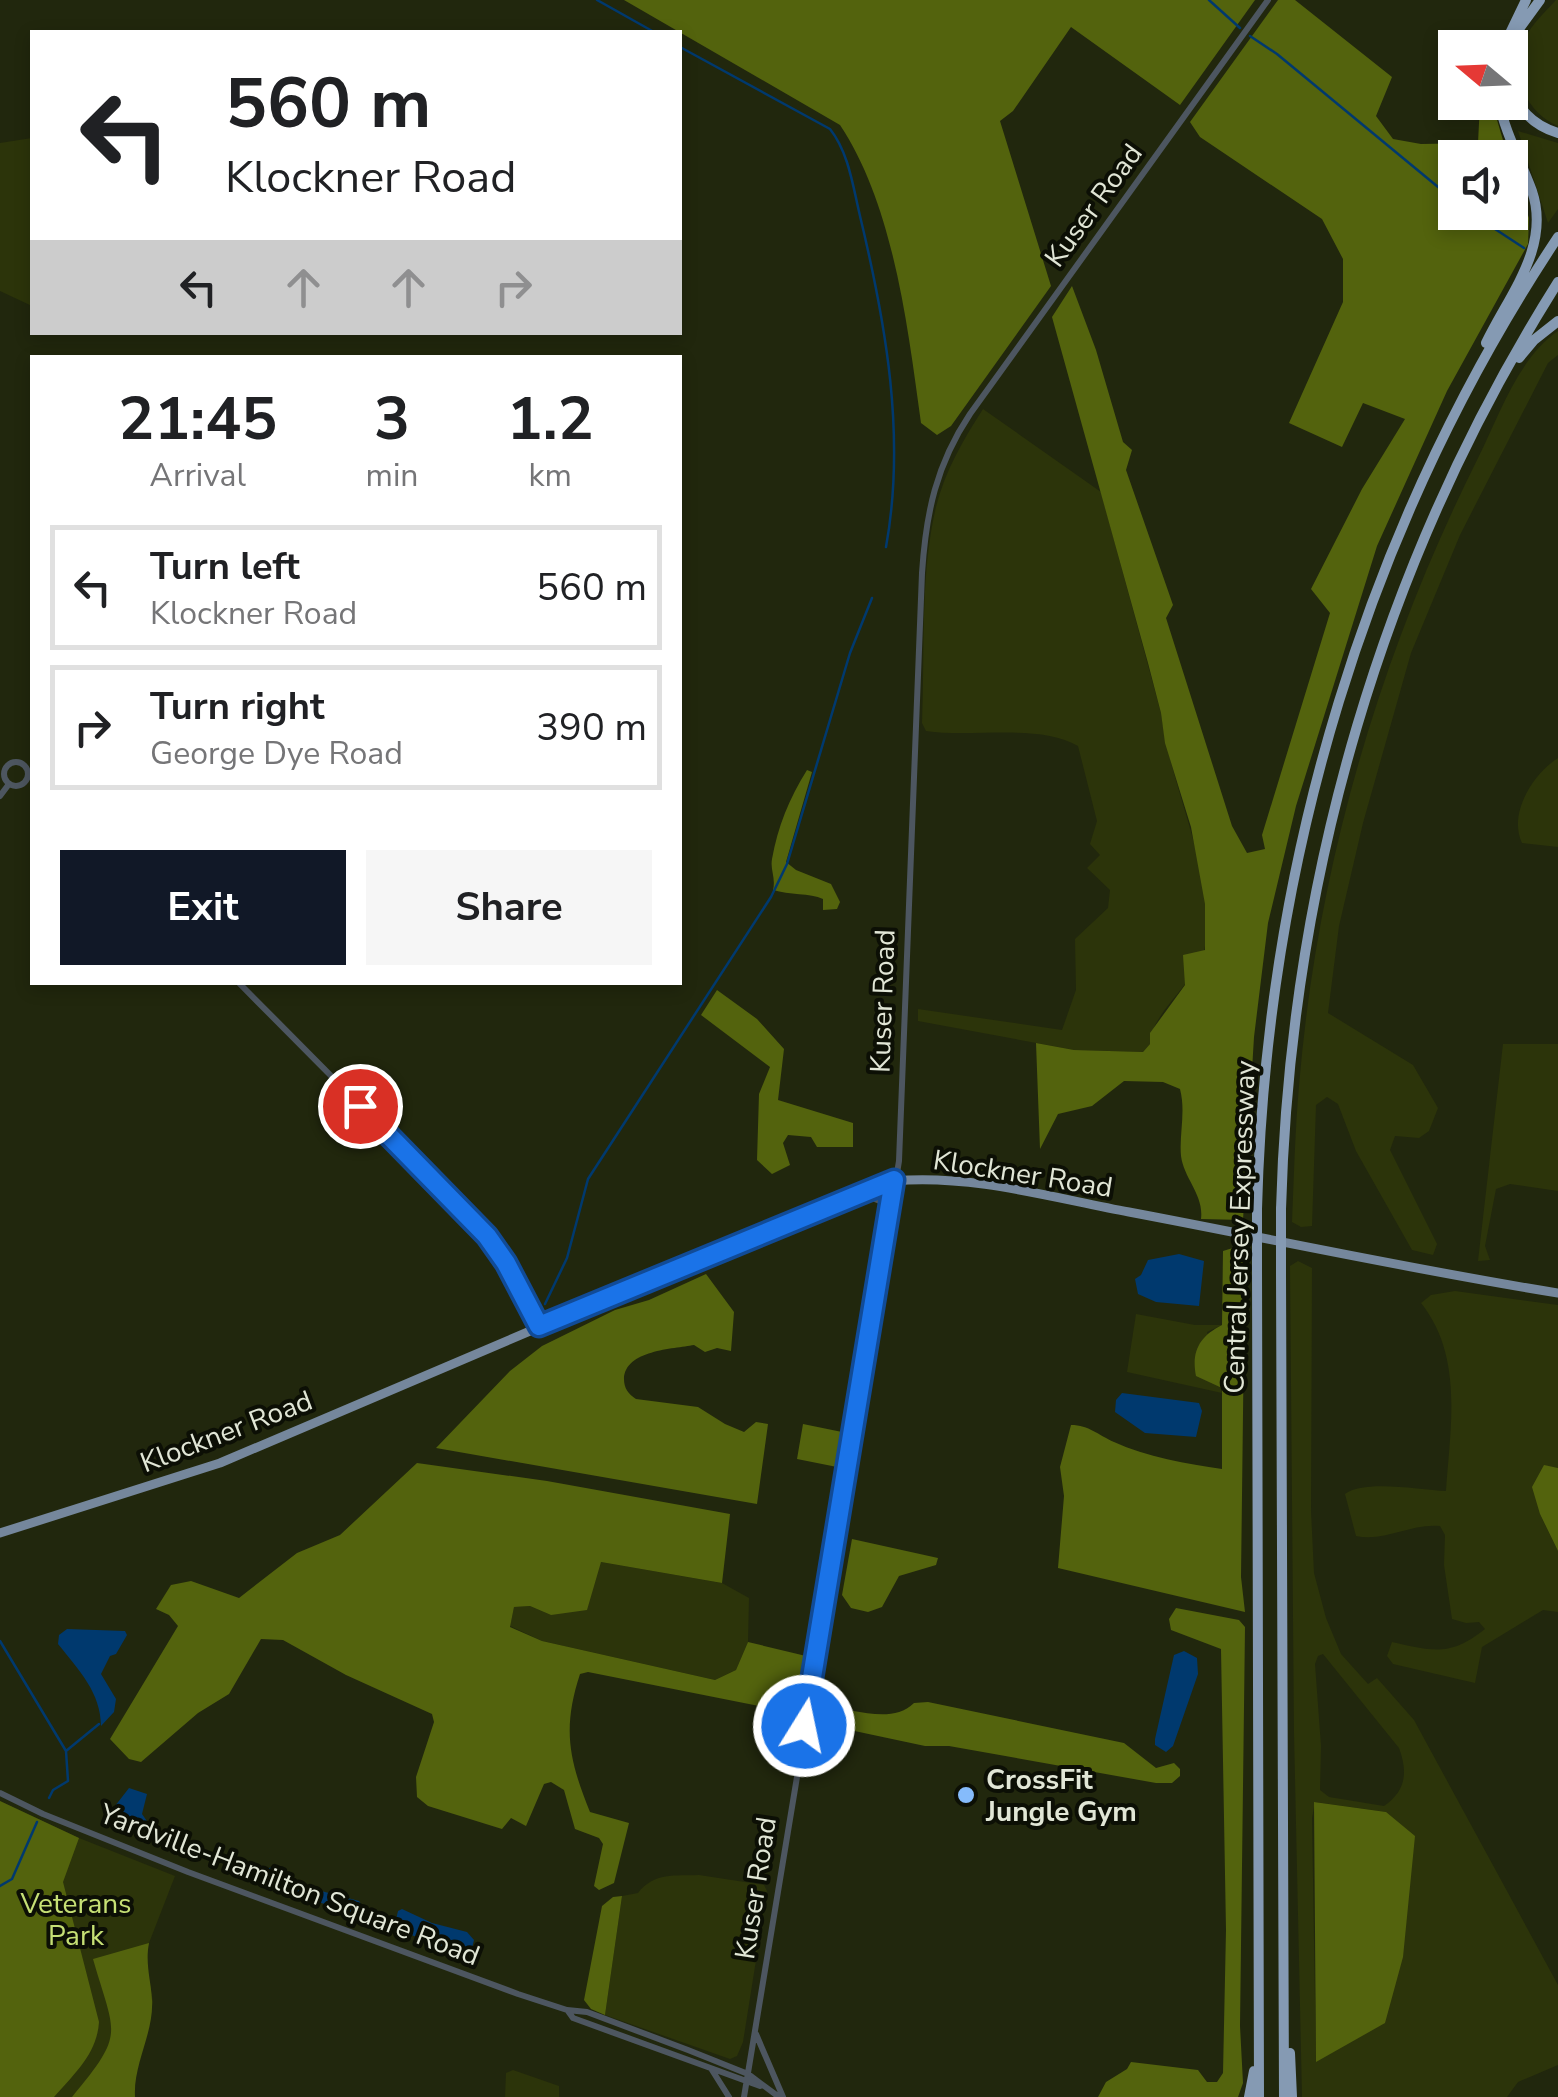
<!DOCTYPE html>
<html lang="en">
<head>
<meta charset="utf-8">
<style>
  :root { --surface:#fff; --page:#f6f6f6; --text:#202124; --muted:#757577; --line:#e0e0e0; --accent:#111827 }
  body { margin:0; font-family:"Nunito Sans",sans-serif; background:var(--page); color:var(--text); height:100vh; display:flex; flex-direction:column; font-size:38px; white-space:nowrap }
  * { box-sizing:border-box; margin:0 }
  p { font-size:32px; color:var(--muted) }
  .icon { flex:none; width:55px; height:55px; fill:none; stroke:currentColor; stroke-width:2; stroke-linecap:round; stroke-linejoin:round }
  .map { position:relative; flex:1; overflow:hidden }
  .sheet { position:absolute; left:30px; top:355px; width:652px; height:630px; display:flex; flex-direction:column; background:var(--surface); border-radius:0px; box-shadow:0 5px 15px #0003 }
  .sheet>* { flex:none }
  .top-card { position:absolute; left:30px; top:30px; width:652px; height:305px; border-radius:0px; box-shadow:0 5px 15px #0003; background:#fff; color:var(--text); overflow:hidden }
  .needle { width:65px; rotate:289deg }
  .fabs { position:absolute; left:1438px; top:30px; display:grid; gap:20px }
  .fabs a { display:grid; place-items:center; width:90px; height:90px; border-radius:0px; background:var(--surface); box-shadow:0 5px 15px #0003; font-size:50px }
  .pin { position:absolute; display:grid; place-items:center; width:85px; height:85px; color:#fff; margin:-42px; border:5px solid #fff; border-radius:50%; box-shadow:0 2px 10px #0007 }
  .me { position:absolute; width:110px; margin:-55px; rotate:10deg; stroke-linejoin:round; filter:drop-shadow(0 0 8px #0008) }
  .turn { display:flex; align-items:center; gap:35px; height:210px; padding:0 30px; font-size:45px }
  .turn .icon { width:130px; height:130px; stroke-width:2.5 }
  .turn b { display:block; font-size:70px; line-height:85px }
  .lanes { display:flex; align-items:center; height:95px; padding:0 30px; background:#0003; justify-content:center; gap:50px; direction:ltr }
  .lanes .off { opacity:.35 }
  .eta { display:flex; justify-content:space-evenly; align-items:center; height:170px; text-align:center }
  .eta b { font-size:60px; font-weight:700; line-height:70px }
  .action { display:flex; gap:20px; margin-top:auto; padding:20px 30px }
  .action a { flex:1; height:115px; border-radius:0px; background:var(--accent); color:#fff; font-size:40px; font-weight:700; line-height:115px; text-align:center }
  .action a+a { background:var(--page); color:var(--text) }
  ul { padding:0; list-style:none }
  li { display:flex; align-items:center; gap:30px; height:125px; margin:0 20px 15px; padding:0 10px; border:5px solid var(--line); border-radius:0px }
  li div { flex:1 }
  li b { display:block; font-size:38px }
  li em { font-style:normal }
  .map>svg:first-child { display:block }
  .green { fill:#2c340a; fill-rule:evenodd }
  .forest { fill:#53630d }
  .water { fill:#00396e }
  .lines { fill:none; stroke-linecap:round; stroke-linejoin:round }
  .stream { stroke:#00396e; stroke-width:2.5 }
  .minor { stroke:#4d5660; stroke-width:6 }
  .major { stroke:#75879c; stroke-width:9 }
  .highway { stroke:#859ab3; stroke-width:10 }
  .highway-bridge { stroke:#859ab3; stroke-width:10 }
  .route-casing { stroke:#114b97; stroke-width:25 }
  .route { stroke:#1a73e8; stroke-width:18 }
  .poi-dot { fill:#85bbfb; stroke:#0c0f05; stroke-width:4 }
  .labels { text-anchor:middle; stroke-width:8; stroke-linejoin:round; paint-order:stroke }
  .street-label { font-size:28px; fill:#e1e6d6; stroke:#0c0f05 }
  .poi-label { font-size:28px; font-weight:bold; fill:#e1e6d6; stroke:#0c0f05; text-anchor:start }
  .park-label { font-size:28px; fill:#c6e075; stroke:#0c0f05 }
</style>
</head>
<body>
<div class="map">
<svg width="1558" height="2097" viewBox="0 0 1558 2097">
  <rect width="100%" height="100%" fill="#21270d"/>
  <!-- green -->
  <path class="green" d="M 1556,0 L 1558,0 L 1558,126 C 1532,116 1512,83 1519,53 C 1523,33 1542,15 1556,0 Z
    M 1518,131 L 1558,143 L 1558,209 L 1548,223 Z
    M 32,138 L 32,306 L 0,291 L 0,143 Z
    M 1558,331 L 1558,355 L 1548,363 L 1460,535 L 1411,653 L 1363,823 L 1339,926 L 1328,1013 L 1413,1065 L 1438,1108 L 1429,1131 L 1419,1138 L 1395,1136 L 1390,1150 L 1437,1244 L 1433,1255 L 1412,1250 L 1356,1151 L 1338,1104 L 1327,1097 L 1316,1105 L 1312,1226 L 1301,1227 L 1292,1222 C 1294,1177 1295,1131 1299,1086 C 1317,867 1380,654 1478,458 C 1499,416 1518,358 1558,331 Z
    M 983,409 L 1101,492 L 1161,713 C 1171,791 1214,865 1205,946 C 1200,981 1150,1012 1150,1044 L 1143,1052 L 1074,1050 L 918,1021 L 918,1009 L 1062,1030 L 1076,990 L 1075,939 L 1108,908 L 1110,890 L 1087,868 L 1100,855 L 1090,844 L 1097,821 L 1078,746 C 1040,723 972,738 926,731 L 922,723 C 925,654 920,573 936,507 C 945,471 963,440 983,409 Z
    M 1558,758 L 1558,847 L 1522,843 C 1508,813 1533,774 1558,758 Z
    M 1503,1044 L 1558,1044 L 1558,1191 L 1510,1184 L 1496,1189 L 1485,1246 L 1490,1260 L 1478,1261 Z
    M 1298,1261 L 1312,1268 L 1311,1511 L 1314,1573 L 1326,1618 L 1341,1654 L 1368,1684 L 1377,1678 L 1414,1720 L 1558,1985 L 1558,2065 L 1518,2082 L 1507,2097 L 1302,2097 L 1294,1733 L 1290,1266 ZM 1323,1654 L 1399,1748 C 1408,1772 1406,1791 1384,1806 L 1329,1797 L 1320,1790 L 1321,1746 L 1315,1664 L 1318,1656 ZM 1315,1802 L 1386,1812 L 1316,2061 L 1312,1818 Z
    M 1455,1291 L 1558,1305 L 1558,1468 L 1544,1466 L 1540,1514 L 1558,1551 L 1558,1612 L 1543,1610 L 1482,1647 L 1475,1683 L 1393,1664 L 1387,1656 L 1392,1642 C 1433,1651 1450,1657 1485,1629 L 1479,1622 L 1466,1623 L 1452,1619 L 1444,1565 L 1445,1535 L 1440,1526 C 1411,1523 1385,1542 1356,1536 L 1345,1494 C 1364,1479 1421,1490 1446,1491 C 1450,1428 1464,1357 1421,1303 L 1431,1295 Z
    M 1136,1314 L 1195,1325 L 1222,1325 L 1207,1332 L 1222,1393 L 1127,1372 Z
    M 601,1562 L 722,1583 L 749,1598 L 748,1642 L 736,1670 L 715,1680 L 542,1641 L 510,1626 L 514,1607 L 530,1606 L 551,1615 Z
    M 0,1801 L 79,1838 L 175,1876 L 149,1943 L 146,1960 L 153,2002 L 134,2078 L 135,2097 L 0,2097 Z
    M 699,1875 L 764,1885 L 767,1891 L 743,2042 L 737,2056 L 730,2059 L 605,2015 L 622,1896 L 638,1893 C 654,1872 675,1876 699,1875 Z
    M 513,2070 L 559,2086 L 559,2097 L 505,2097 L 506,2073 Z"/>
  <!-- forest -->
  <path class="forest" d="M 624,0 L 1255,0 L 1180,105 L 1071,27 L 1013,111 L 1000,121 L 1051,286 L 951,426 L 937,435 L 921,423 C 908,329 894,206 840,125 Z
    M 1278,0 L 1295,0 L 1392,77 L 1376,116 L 1393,139 L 1421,144 L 1478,143 L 1480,103 L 1492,103 L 1508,157 L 1455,158 L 1455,212 L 1510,212 L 1510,162 L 1529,218 L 1528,244 L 1447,391 L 1377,546 L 1296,806 L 1268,923 L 1254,1037 L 1243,1220 L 1201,1219 C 1204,1195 1184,1179 1181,1156 C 1179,1134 1186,1112 1180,1089 L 1163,1082 L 1124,1081 L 1092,1106 L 1058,1114 L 1040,1149 L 1036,1043 L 1074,1050 L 1143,1052 L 1150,1044 L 1150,1033 L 1185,985 L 1183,955 L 1205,950 L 1205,904 L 1191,827 L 1165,743 L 1161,713 L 1148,663 L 1052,317 L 1072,286 L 1096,350 L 1123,442 L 1132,450 L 1126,470 L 1173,605 L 1166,618 L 1232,826 L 1247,853 L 1265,849 L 1262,835 L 1330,613 L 1311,589 L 1362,489 L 1405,419 L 1363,403 L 1342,447 L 1289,423 L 1343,302 L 1343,259 L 1322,219 L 1200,137 L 1190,122 Z
    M 807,770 L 812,772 L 786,862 L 796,870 L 831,884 L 840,902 L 837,909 L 823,910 L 823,899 C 810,893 789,895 773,890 C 776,878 770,870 772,859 C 778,826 789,799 807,770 Z
    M 717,990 L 757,1019 L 784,1049 L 778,1100 L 853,1123 L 853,1147 L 817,1147 L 811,1137 L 788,1135 L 783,1143 L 790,1165 L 772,1174 L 757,1160 L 759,1094 L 770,1067 L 701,1015 Z
    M 1236,1247 L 1245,1251 L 1241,1577 L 1245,1612 L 1058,1568 L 1064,1496 L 1060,1467 L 1071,1425 C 1089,1425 1098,1435 1114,1442 C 1146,1457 1188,1464 1222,1469 L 1222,1388 L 1196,1376 C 1191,1351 1200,1336 1222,1325 L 1223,1251 Z
    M 706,1274 L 734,1312 L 731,1351 L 717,1348 L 705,1352 L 694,1345 C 673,1349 625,1350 624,1379 C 624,1388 628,1394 636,1399 L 698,1407 L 725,1424 L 744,1432 L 756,1422 L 768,1424 L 757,1504 L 436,1448 L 510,1371 L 542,1346 L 615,1310 L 649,1300 Z
    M 803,1424 L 842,1432 L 837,1467 L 797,1459 Z
    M 417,1463 L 547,1481 L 730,1514 L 722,1583 L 601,1562 L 587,1610 L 551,1615 L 530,1606 L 514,1607 L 510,1627 L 542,1641 L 715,1680 L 736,1670 L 748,1642 L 806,1656 L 794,1713 L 588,1672 L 580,1674 C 562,1729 569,1760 590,1812 L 629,1823 L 614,1883 L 599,1890 L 594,1886 L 603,1844 L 599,1838 L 575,1829 L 564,1790 L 551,1782 L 544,1784 L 526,1826 L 511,1818 L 502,1829 L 428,1806 L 417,1797 L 416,1777 L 434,1722 L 432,1714 L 346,1675 L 283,1640 L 261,1639 L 229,1694 L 198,1713 L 141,1762 L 129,1759 L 110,1739 L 178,1626 L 169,1615 L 156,1609 L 171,1585 L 191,1581 L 239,1598 L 297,1553 L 340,1535 Z
    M 1544,1465 L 1558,1468 L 1558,1551 L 1540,1514 L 1532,1487 Z
    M 852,1539 L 938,1558 L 936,1565 L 899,1576 L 882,1607 L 868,1612 L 851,1608 L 842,1595 Z
    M 1176,1608 L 1239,1620 L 1245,1627 L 1240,2026 L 1243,2083 L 1238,2097 L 1098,2097 L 1106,2082 L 1127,2069 L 1131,2062 L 1198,2070 L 1207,2082 L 1217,2082 L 1223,2073 L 1226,1930 L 1221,1649 L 1171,1630 L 1169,1619 Z
    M 928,1702 L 1124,1743 L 1156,1768 L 1174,1763 L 1180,1769 L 1180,1776 L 1172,1783 L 1156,1783 L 949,1746 L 925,1746 L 831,1726 L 820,1722 L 818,1713 L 822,1707 C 853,1707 890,1726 914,1703 Z
    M 0,1801 L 79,1838 L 63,1882 L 99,2022 C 97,2054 74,2074 54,2097 L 0,2097 Z
    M 1314,1802 L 1386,1812 L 1415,1836 L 1403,1957 L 1385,2023 L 1316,2062 Z
    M 622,1896 L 605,2015 L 591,2009 L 584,2000 L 602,1906 L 613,1897 Z
    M 149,1943 C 145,1964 151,1980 152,2000 C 154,2033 133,2064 135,2097 L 72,2097 C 126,2032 115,2036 93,1959 Z"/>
  <!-- water -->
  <path class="water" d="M 1179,1254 L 1204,1261 L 1199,1306 L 1156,1302 L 1138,1294 L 1135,1279 L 1141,1275 L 1148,1260 Z
    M 1122,1393 L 1199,1403 L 1202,1411 L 1196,1437 L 1145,1433 L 1115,1412 L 1116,1400 Z
    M 67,1629 L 125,1631 L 127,1635 L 116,1654 L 110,1656 L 101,1674 L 116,1699 L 114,1712 L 101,1726 C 101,1693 79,1670 58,1644 L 59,1635 Z
    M 1184,1651 L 1197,1658 L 1198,1674 L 1173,1746 L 1166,1752 L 1155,1745 L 1155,1739 L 1174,1655 Z
    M 129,1788 L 147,1794 L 142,1814 L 151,1827 L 150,1831 L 108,1815 Z
    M 274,1867 L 310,1888 L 359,1901 L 365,1910 L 359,1915 L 352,1914 L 266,1883 L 269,1868 Z
    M 402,1909 L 432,1923 L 467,1932 L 474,1940 L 471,1952 C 456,1954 404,1935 395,1924 L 398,1911 Z"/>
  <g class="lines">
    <!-- stream -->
    <path class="stream" d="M 597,0 L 654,32
      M 1209,0 L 1240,28
      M 1250,36 L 1277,54 L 1455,201
      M 680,47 L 830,129 C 849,153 853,187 860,216 C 886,324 906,437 886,547
      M 1469,212 L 1524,248
      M 545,1304 L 567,1258 L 588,1179 L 771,897 L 787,864 L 850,653 L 872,598
      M 0,1641 L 66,1751
      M 49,1798 L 53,1790 L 68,1781 L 66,1751 L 99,1724
      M 0,1886 L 12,1879 L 37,1822"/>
    <!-- minor -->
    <path class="minor" d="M4 774a12 12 0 1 1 24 0a12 12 0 1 1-24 0Z
      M 0,796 L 9,784
      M 238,982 L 471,1217 L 506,1263 L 539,1327
      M 864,1195 L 880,1201 L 886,1215
      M 0,1793 L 43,1814 L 188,1872 L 518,1994 L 567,2010 L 587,2012 L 688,2050 L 748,2074 L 779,2097
      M 568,2011 L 573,2018 L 760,2086
      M 756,2034 L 783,2097
      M 712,2070 L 729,2097
      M 744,2097 L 899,1161 L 922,573 C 926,513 936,465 970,414 L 1268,0"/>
    <!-- major -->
    <path class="major" d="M 0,1533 L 220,1463 L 603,1300 L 894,1181 C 972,1174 1053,1198 1129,1212 C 1272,1239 1414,1270 1558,1293"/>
    <!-- highway -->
    <path class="highway" d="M 1503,48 L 1526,0
      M 1510,60 L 1519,29 L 1540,0
      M 1510,83 C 1517,109 1532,125 1558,133
      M 1486,343 C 1509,295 1551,247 1532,191 C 1521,161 1505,133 1499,102
      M 1519,358 L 1534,340 L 1558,321
      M 1257,1209 C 1266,863 1366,526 1558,237
      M 1281,1209 C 1290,880 1382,561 1558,282
      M 1257,1267 L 1259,2097
      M 1281,1274 L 1284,2097
      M 1290,2053 L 1292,2097
      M 1249,2097 L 1254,2071"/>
    <!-- highway-bridge -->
    <path class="highway-bridge" d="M 1281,1209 L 1281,1274
      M 1257,1267 L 1257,1209"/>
  </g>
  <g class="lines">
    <defs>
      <path id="route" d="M 360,1106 L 487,1236 L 506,1263 L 539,1326 L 894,1180 L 804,1726"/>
    </defs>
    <!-- route casing -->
    <use href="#route" class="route-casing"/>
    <!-- route -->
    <use href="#route" class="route"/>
  </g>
  <!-- markers -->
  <circle class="poi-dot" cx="966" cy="1795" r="10"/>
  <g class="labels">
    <!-- street labels -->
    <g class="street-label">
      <text transform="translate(1093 205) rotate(-54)" y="10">Kuser Road</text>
      <text transform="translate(882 1001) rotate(-88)" y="10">Kuser Road</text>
      <text transform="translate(1023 1173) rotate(9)" y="10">Klockner Road</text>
      <text transform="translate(1239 1227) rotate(-88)" y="10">Central Jersey Expressway</text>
      <text transform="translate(226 1431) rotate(-21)" y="10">Klockner Road</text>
      <text transform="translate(290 1884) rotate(21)" y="10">Yardville-Hamilton Square Road</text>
      <text transform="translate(755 1888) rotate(-81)" y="10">Kuser Road</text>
    </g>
    <!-- poi labels -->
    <g class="poi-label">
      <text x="986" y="1789">CrossFit<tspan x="986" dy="32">Jungle Gym</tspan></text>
    </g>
    <!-- park labels -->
    <g class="park-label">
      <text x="76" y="1913">Veterans<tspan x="76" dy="32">Park</tspan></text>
    </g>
  </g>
</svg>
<div class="fabs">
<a><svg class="needle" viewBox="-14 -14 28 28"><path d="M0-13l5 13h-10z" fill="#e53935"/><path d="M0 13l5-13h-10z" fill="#757577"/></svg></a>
<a><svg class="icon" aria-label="sound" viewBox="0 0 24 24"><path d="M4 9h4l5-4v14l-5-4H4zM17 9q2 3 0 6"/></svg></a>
</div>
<div class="pin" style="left:360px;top:1106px;background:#d93025"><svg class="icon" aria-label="arrive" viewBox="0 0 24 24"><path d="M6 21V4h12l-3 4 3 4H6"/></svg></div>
<svg class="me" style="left:804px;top:1726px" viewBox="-20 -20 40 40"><circle r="17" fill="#1a73e8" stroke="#fff" stroke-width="3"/><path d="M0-11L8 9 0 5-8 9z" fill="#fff"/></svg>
<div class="top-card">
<div class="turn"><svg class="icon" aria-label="left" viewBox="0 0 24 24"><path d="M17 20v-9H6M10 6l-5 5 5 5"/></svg><div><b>560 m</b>Klockner Road</div></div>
<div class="lanes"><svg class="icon" aria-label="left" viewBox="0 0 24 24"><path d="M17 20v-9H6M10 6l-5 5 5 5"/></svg><svg class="icon off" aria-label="ahead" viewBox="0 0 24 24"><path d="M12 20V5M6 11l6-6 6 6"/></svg><svg class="icon off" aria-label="ahead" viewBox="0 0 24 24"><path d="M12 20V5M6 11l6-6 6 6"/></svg><svg class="icon off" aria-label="right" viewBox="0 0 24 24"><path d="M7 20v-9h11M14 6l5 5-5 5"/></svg></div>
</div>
<section class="sheet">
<div class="eta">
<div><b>21:45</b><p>Arrival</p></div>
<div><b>3</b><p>min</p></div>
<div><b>1.2</b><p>km</p></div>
</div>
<ul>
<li><svg class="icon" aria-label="left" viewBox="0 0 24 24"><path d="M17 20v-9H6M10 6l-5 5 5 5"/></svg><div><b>Turn left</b><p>Klockner Road</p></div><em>560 m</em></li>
<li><svg class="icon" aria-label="right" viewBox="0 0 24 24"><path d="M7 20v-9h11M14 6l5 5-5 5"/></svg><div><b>Turn right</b><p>George Dye Road</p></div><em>390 m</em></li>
</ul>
<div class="action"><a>Exit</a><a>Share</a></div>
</section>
</div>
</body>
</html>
